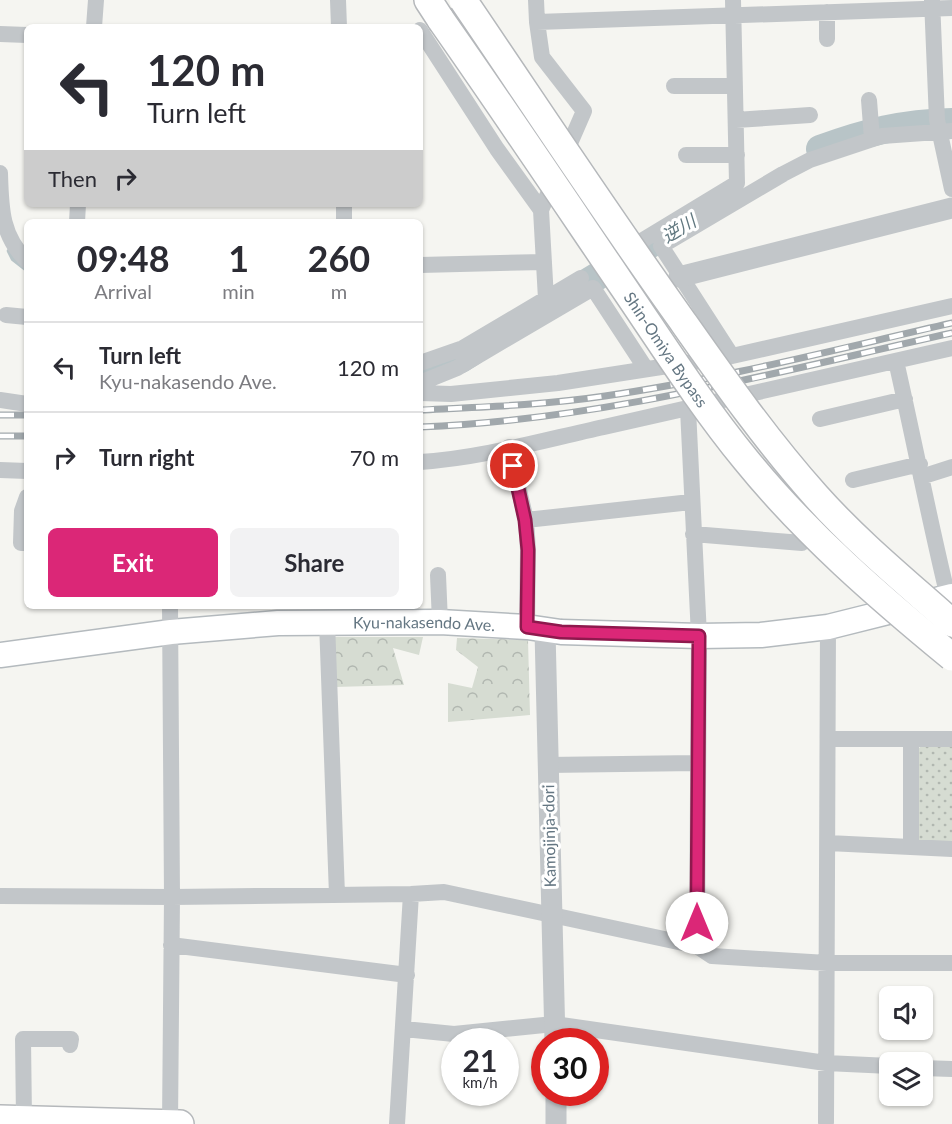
<!DOCTYPE html>
<html lang="en">
<head>
<meta charset="utf-8">
<style>
  :root { --surface:#fff; --page:#f2f2f3; --text:#2b2b33; --muted:#7c7c81; --line:#e1e1e2; --accent:#db2777 }
  body { margin:0; font-family:Lato,"Noto Sans JP",sans-serif; background:var(--page); color:var(--text); height:100vh; display:flex; flex-direction:column; font-size:22px; white-space:nowrap }
  * { box-sizing:border-box; margin:0 }
  p { font-size:20px; color:var(--muted) }
  .icon { flex:none; width:33px; height:33px; fill:none; stroke:currentColor; stroke-width:2; stroke-linecap:round; stroke-linejoin:round }
  .map { position:relative; flex:1; overflow:hidden }
  .details { position:absolute; left:24px; top:219px; width:399px; height:390px; display:flex; flex-direction:column; background:var(--surface); border-radius:9px; box-shadow:0 2px 4px #0004 }
  .details>* { flex:none }
  .hud { position:absolute; left:24px; top:24px; width:399px; height:183px; border-radius:9px; box-shadow:0 2px 4px #0004; background:#fff; color:var(--text); overflow:hidden }
  .fabs { position:absolute; left:879px; top:986px; display:grid; gap:12px }
  .fabs a { display:grid; place-items:center; width:54px; height:54px; border-radius:9px; background:var(--surface); box-shadow:0 2px 4px #0004; font-size:30px }
  .speed { position:absolute; left:441px; top:1028px; display:flex; gap:12px; font-size:30px; font-weight:700; text-align:center }
  .speed>* { display:grid; place-content:center; width:78px; height:78px; border-radius:50%; background:var(--surface); box-shadow:0 2px 4px #0004; line-height:1 }
  .speed small { font-size:15px; font-weight:400 }
  .speed .limit { border:9px solid #d22; background:#fff; color:#111 }
  .pin { position:absolute; display:grid; place-items:center; width:51px; height:51px; color:#fff; margin:-26px; border:3px solid #fff; border-radius:50%; box-shadow:0 2px 6px #0007 }
  .me { position:absolute; width:66px; margin:-33px; rotate:0deg; stroke-linejoin:round; filter:drop-shadow(0 0 4px #0008) }
  .turn { display:flex; align-items:center; gap:21px; height:126px; padding:0 24px; font-size:27px }
  .turn .icon { width:78px; height:78px; stroke-width:2.5 }
  .turn b { display:block; font-size:42px; line-height:51px }
  .then { display:flex; align-items:center; height:57px; padding:0 24px; background:#0003; gap:12px; font-size:22px }
  .eta { display:flex; justify-content:space-evenly; align-items:center; height:102px; text-align:center }
  .eta b { font-size:36px; font-weight:700; line-height:42px }
  .primary-button { display:flex; gap:12px; margin-top:auto; padding:12px 24px }
  .primary-button a { flex:1; height:69px; border-radius:9px; background:var(--accent); color:#fff; font-size:24px; font-weight:700; line-height:69px; text-align:center }
  .primary-button a+a { background:var(--page); color:var(--text) }
  ul { padding:0; list-style:none }
  li { display:flex; align-items:center; gap:18px; height:90px; padding:0 24px; border-top:2px solid var(--line) }
  li div { flex:1 }
  li b { display:block; font-size:22px }
  li em { font-style:normal }
  .map>svg:first-child { display:block }
  .green { fill:url(#green-dots) }
  .forest { fill:url(#forest-crowns) }
  .lines { fill:none; stroke-linecap:round; stroke-linejoin:round }
  .stream { stroke:#b8c4c7; stroke-width:4.5 }
  .river { stroke:#b8c4c7; stroke-width:28 }
  .secondary-casing { stroke:#b4babe; stroke-width:27 }
  .trunk-casing { stroke:#b5b8bb; stroke-width:30 }
  .minor { stroke:#c2c6c9; stroke-width:16 }
  .tertiary { stroke:#c2c6c9; stroke-width:21 }
  .secondary { stroke:#fff; stroke-width:24 }
  .trunk { stroke:#fff; stroke-width:27 }
  .rail-casing { stroke:#a1a8ac; stroke-width:7 }
  .rail { stroke:#fff; stroke-width:4.5; stroke-dasharray:14; stroke-linecap:butt }
  .trunk-bridge-casing { stroke:#b5b8bb; stroke-width:30; stroke-linecap:butt }
  .trunk-bridge { stroke:#fff; stroke-width:27 }
  .route-casing { stroke:#8e194d; stroke-width:15 }
  .route { stroke:#db2777; stroke-width:10 }
  .labels { text-anchor:middle; stroke-width:6; stroke-linejoin:round; paint-order:stroke }
  .street-label { font-size:16px; fill:#647682; stroke:#fff }
  .water-label { font-size:18px; font-style:italic; fill:#60777f; stroke:#fff }
</style>
</head>
<body>
<div class="map">
<svg width="952" height="1124" viewBox="0 0 952 1124">
  <defs>
    <pattern id="green-dots" width="8" height="8" patternUnits="userSpaceOnUse" patternTransform="scale(1.5)"><rect width="8" height="8" fill="#d6dcd2"/><path d="M2 2h.1M6 6h.1" fill="none" stroke="#b1b7b0" stroke-width="1.8" stroke-linecap="round"/></pattern>
    <pattern id="forest-crowns" width="20" height="18" patternUnits="userSpaceOnUse" patternTransform="scale(1.5)"><rect width="20" height="18" fill="#d6dcd2"/><path d="M2 6a3 3 0 1 1 6 0M12 15a3 3 0 1 1 6 0" fill="none" stroke="#b1b7b0"/></pattern>
  </defs>
  <rect width="100%" height="100%" fill="#f5f5f1"/>
  <!-- green -->
  <path class="green" d="M 921,746 L 952,746 L 952,843 L 920,842 L 915,835 L 916,751 Z"/>
  <!-- forest -->
  <path class="forest" d="M 333,637 L 423,637 L 419,655 L 393,648 L 404,685 L 335,687 Z
    M 457,638 L 528,640 L 530,715 L 448,722 L 448,683 L 472,688 L 478,667 L 456,650 Z"/>
  <g class="lines">
    <!-- stream -->
    <path class="stream" d="M 9,251 L 13,259 L 27,270"/>
    <!-- river -->
    <path class="river" d="M 820,149 C 867,132 902,123 952,122
      M 560,299 L 657,240
      M 420,373 L 461,359 L 472,352"/>
    <defs>
      <g id="secondary">
        <path id="s1" d="M 0,655 L 171,632 L 278,623 L 440,622 L 527,627 L 561,632 L 699,636 L 761,635 L 828,627 L 952,596"/>
      </g>
      <path id="trunk" d="M 428,0 L 441,20
        M 0,1119 L 180,1124"/>
    </defs>
    <!-- secondary casing -->
    <use href="#secondary" class="secondary-casing"/>
    <!-- trunk casing -->
    <use href="#trunk" class="trunk-casing"/>
    <!-- minor -->
    <path class="minor" d="M 338,0 L 339,27
      M 536,0 L 537,22 L 542,57 L 584,111 L 541,210 L 546,299
      M 932,0 L 937,120 L 952,189
      M 827,12 L 827,39
      M 537,22 L 952,8
      M 94,27 L 96,0
      M 420,30 L 497,149 L 541,210
      M 0,34 L 27,35
      M 674,86 L 735,86
      M 869,100 L 872,139
      M 736,120 L 810,115
      M 686,155 L 737,155
      M 0,173 C 1,208 1,235 27,261
      M 344,204 L 344,222
      M 77,222 L 78,204
      M 643,240 L 737,183 L 733,0
      M 420,265 L 544,262
      M 6,315 L 27,317
      M 732,356 L 661,246 L 783,174 L 810,160 L 882,136 L 952,131
      M 896,361 C 914,440 929,519 948,597
      M 420,363 L 463,348 L 581,278
      M 420,383 L 457,368 L 593,288 L 646,369
      M 420,393 L 451,394 L 558,383 L 732,356 L 952,306
      M 0,400 L 27,404
      M 688,409 L 699,636 L 697,946
      M 820,419 L 905,399
      M 509,447 L 526,520 L 528,550 L 527,627
      M 420,462 C 482,458 544,440 604,427 C 720,401 836,374 952,348
      M 0,470 L 27,471
      M 921,477 L 952,467
      M 853,480 L 920,464
      M 27,497 L 22,511 L 21,543 L 27,543
      M 526,520 L 691,502
      M 693,534 L 802,543
      M 438,575 L 440,622
      M 170,606 L 172,897 L 170,1124
      M 327,622 L 337,895
      M 829,739 L 952,739
      M 911,739 L 911,847
      M 547,765 L 697,763
      M 828,843 L 952,849
      M 0,896 L 172,897 L 411,894 L 444,892 L 697,946 L 712,956 L 827,963 L 952,963
      M 171,945 L 407,975
      M 404,1029 L 454,1034 L 554,1024 L 826,1063 L 890,1066
      M 922,1068 L 952,1069
      M 24,1119 L 23,1039 L 71,1039 L 70,1045
      M 826,1122 L 828,627
      M 397,1124 L 411,894"/>
    <!-- tertiary -->
    <path class="tertiary" d="M 679,277 L 952,208
      M 545,631 L 555,1041
      M 556,1092 L 556,1124"/>
    <!-- secondary -->
    <use href="#secondary" class="secondary"/>
    <!-- trunk -->
    <use href="#trunk" class="trunk"/>
    <defs>
      <path id="rail" d="M 420,410 C 482,407 544,405 605,396 C 722,379 837,349 952,323
        M 0,415 L 27,415
        M 420,427 C 601,420 776,372 952,333
        M 0,436 L 27,436"/>
    </defs>
    <!-- rail casing -->
    <use href="#rail" class="rail-casing"/>
    <!-- rail -->
    <use href="#rail" class="rail"/>
    <defs>
      <g id="trunk-bridge">
        <path d="M 463,0 C 535,106 606,214 681,319 C 724,380 766,440 816,496 C 857,542 906,582 952,623"/>
        <path id="s2" d="M 441,20 C 502,107 561,195 620,282 C 661,342 700,404 746,460 C 806,534 879,597 952,657"/>
      </g>
    </defs>
    <!-- trunk-bridge casing -->
    <use href="#trunk-bridge" class="trunk-bridge-casing"/>
    <!-- trunk-bridge -->
    <use href="#trunk-bridge" class="trunk-bridge"/>
  </g>
  <g class="lines">
    <defs>
      <path id="route" d="M 513,466 L 525,520 L 528,550 L 527,627 L 561,632 L 699,636 L 697,923"/>
    </defs>
    <!-- route casing -->
    <use href="#route" class="route-casing"/>
    <!-- route -->
    <use href="#route" class="route"/>
  </g>
  <g class="labels">
    <!-- street labels -->
    <g class="street-label">
      <text dy="6" stroke="none"><textPath href="#s2" startOffset="399">Shin-Omiya Bypass</textPath></text>
      <text dy="6" stroke="none"><textPath href="#s1" startOffset="426">Kyu-nakasendo Ave.</textPath></text>
      <text transform="translate(549 836) rotate(-91)" y="6">Kamojinja-dori</text>
    </g>
    <!-- water labels -->
    <g class="water-label">
      <text transform="translate(679 229) rotate(-31)" y="6">逆川</text>
    </g>
  </g>
</svg>
<div class="fabs">
<a><svg class="icon" aria-label="sound" viewBox="0 0 24 24"><path d="M4 9h4l5-4v14l-5-4H4zM17 9q2 3 0 6"/></svg></a>
<a><svg class="icon" aria-label="layers" viewBox="0 0 24 24"><path d="M12 4l9 5-9 5-9-5zM3 14l9 5 9-5"/></svg></a>
</div>
<div class="speed"><div>21<small>km/h</small></div><div class="limit">30</div></div>
<div class="pin" style="left:513px;top:466px;background:#d93025"><svg class="icon" aria-label="arrive" viewBox="0 0 24 24"><path d="M6 21V4h12l-3 4 3 4H6"/></svg></div>
<svg class="me" style="left:697px;top:923px" viewBox="-20 -20 40 40"><circle r="19" fill="#fff"/><path d="M0-13L10 11 0 6-10 11z" fill="#db2777"/></svg>
<div class="hud">
<div class="turn"><svg class="icon" aria-label="left" viewBox="0 0 24 24"><path d="M17 20v-9H6M10 6l-5 5 5 5"/></svg><div><b>120 m</b>Turn left</div></div>
<div class="then">Then<svg class="icon" aria-label="right" viewBox="0 0 24 24"><path d="M7 20v-9h11M14 6l5 5-5 5"/></svg></div>
</div>
<section class="details">
<div class="eta">
<div><b>09:48</b><p>Arrival</p></div>
<div><b>1</b><p>min</p></div>
<div><b>260</b><p>m</p></div>
</div>
<ul>
<li><svg class="icon" aria-label="left" viewBox="0 0 24 24"><path d="M17 20v-9H6M10 6l-5 5 5 5"/></svg><div><b>Turn left</b><p>Kyu-nakasendo Ave.</p></div><em>120 m</em></li>
<li><svg class="icon" aria-label="right" viewBox="0 0 24 24"><path d="M7 20v-9h11M14 6l5 5-5 5"/></svg><div><b>Turn right</b></div><em>70 m</em></li>
</ul>
<div class="primary-button"><a>Exit</a><a>Share</a></div>
</section>
</div>
</body>
</html>
